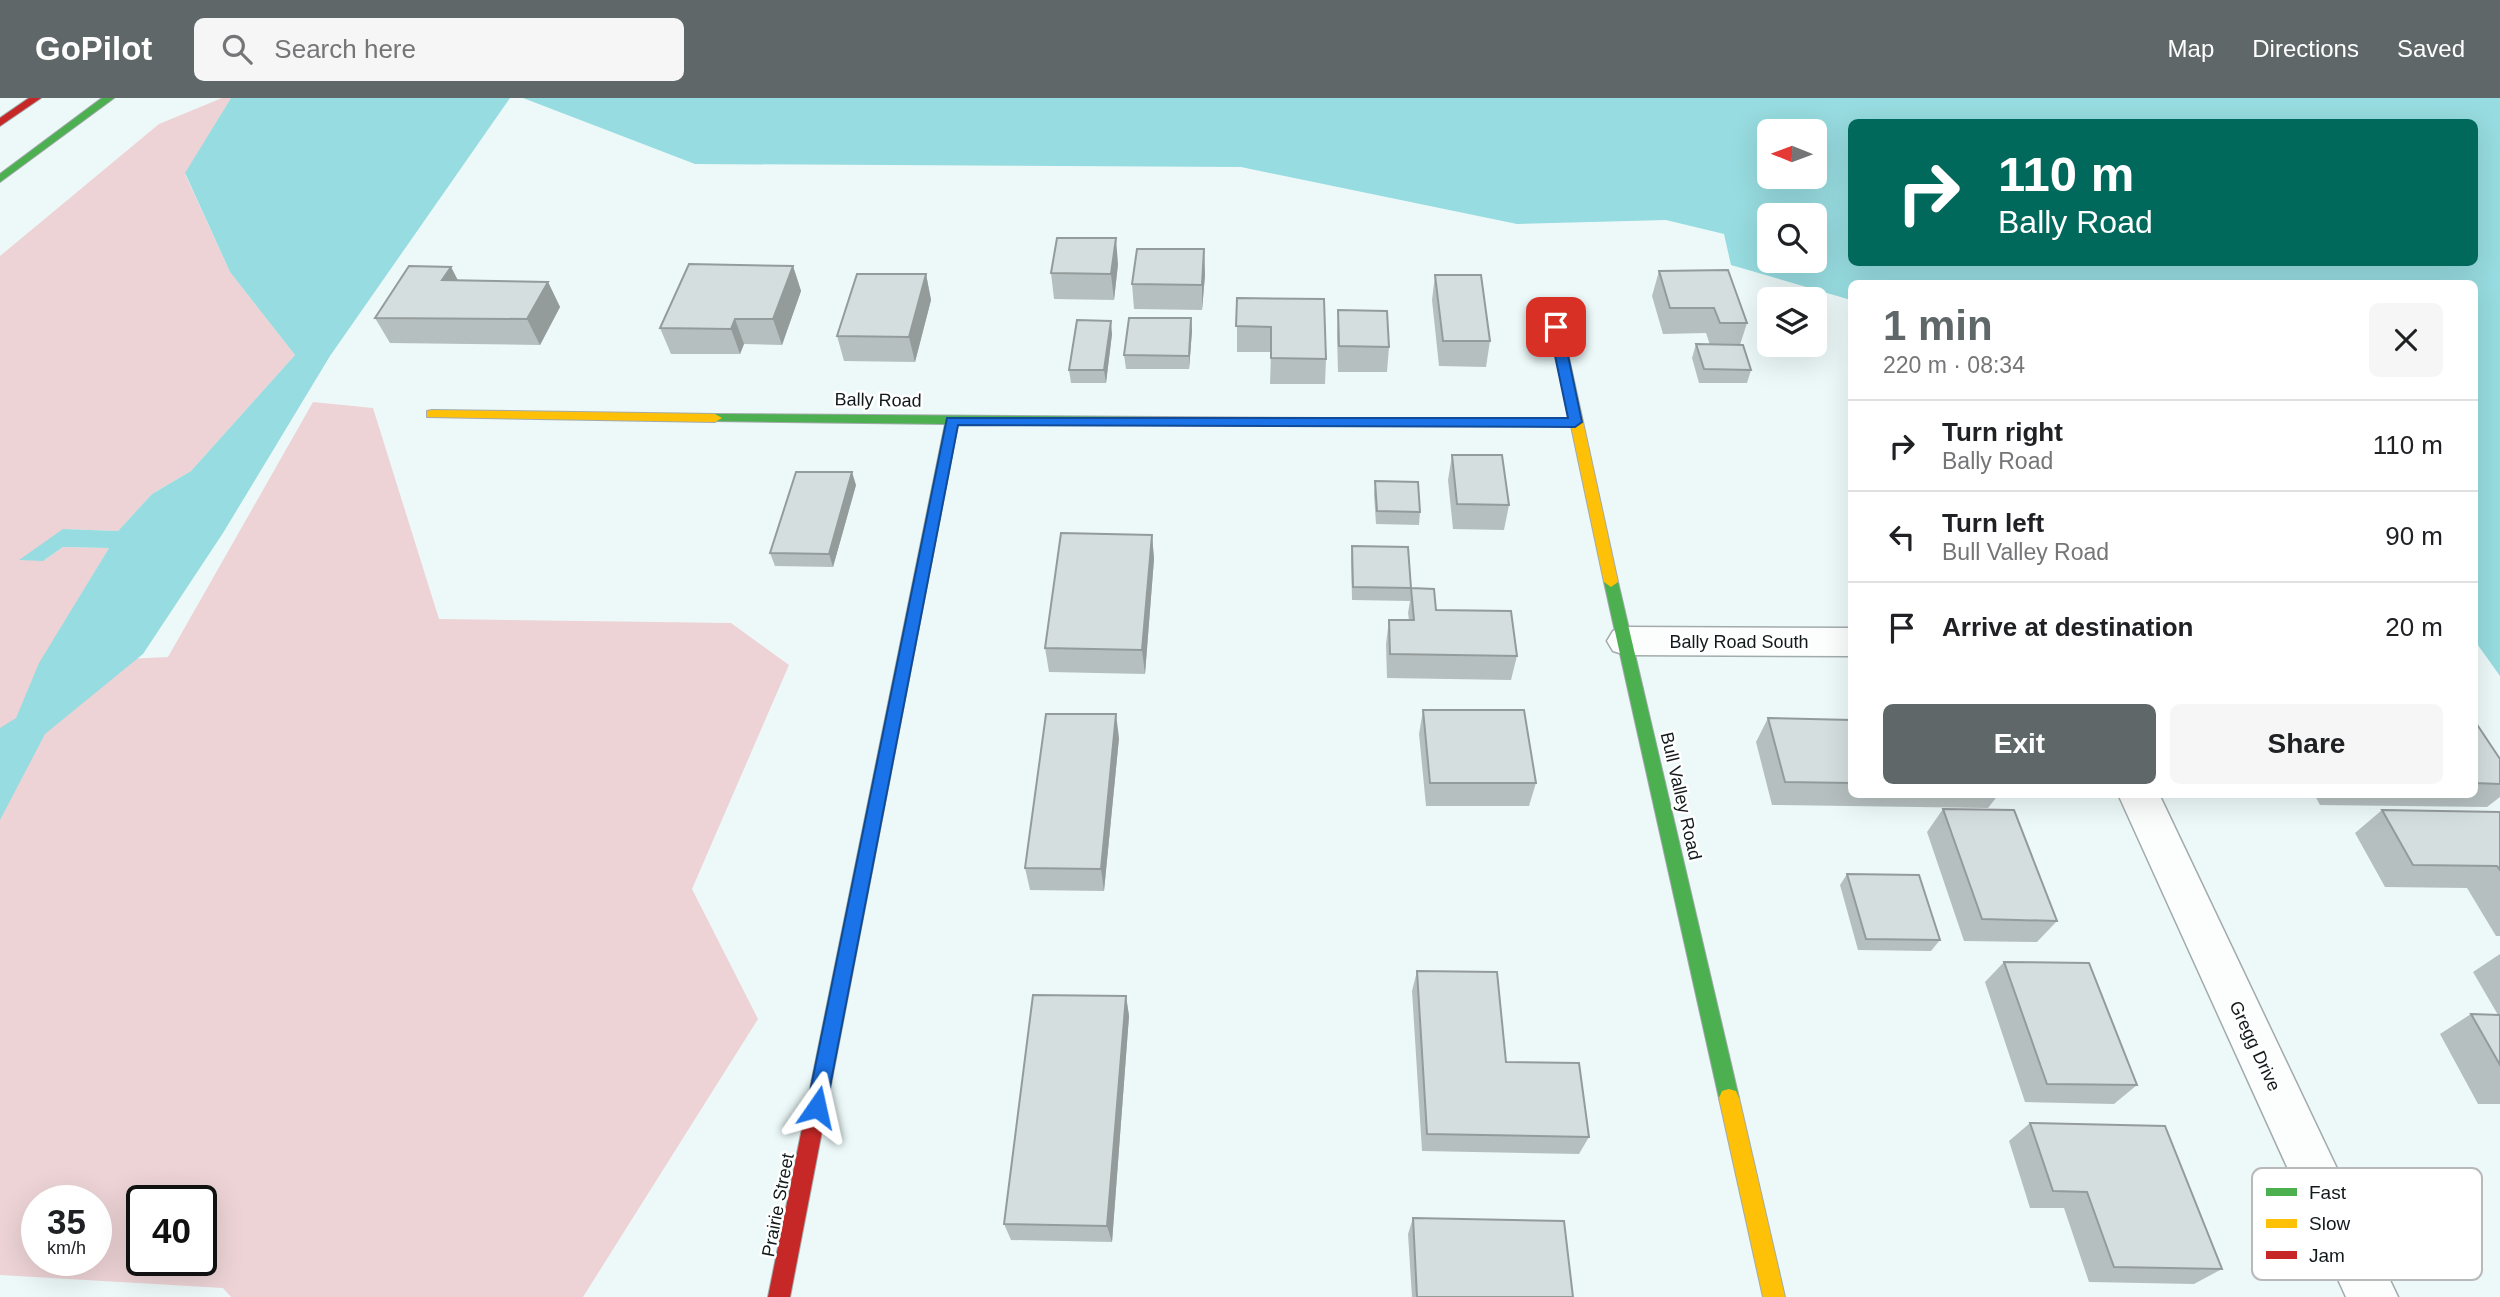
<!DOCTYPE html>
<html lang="en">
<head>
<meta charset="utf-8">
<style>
  :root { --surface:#fff; --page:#f6f6f6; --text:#202124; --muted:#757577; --line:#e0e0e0; --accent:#5f6768 }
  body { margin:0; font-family:Arial,sans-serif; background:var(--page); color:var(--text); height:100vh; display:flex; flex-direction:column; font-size:26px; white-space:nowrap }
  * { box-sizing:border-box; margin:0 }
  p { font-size:23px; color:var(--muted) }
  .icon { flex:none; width:38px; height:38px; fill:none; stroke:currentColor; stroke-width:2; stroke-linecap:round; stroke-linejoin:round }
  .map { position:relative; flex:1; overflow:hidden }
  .panel { position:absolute; left:1848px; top:182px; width:630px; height:518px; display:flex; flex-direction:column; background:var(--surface); border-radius:10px; box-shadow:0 7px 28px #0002 }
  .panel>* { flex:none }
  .guide { position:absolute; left:1848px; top:21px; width:630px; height:147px; border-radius:10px; box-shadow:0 7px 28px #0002; background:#00695c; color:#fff; overflow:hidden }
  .needle { width:46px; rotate:271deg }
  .tools { position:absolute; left:1757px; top:21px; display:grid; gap:14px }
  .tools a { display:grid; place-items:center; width:70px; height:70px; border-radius:10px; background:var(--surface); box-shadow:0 7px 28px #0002; font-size:35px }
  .speed { position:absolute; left:21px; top:1087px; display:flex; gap:14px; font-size:35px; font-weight:700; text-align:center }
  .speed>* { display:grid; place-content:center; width:91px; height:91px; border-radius:50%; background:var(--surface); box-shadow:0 7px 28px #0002; line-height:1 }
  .speed small { font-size:18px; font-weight:400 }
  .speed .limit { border:4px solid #111; border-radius:10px; background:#fff; color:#111 }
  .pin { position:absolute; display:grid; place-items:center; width:60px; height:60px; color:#fff; margin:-30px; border-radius:14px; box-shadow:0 4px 10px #0006 }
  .me { position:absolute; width:77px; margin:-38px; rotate:11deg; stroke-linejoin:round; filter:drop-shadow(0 0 5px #0008) }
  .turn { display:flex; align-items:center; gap:24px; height:147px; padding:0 35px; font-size:32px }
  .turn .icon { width:91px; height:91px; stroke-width:2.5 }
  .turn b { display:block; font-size:49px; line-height:60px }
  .round { display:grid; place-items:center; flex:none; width:74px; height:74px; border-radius:10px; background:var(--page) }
  .overview { display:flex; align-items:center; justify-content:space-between; height:119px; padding:0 35px }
  h1 { font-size:42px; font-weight:700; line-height:52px; color:var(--accent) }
  .primary-button { display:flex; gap:14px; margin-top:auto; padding:14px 35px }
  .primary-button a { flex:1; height:80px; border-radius:10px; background:var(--accent); color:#fff; font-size:28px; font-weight:700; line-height:80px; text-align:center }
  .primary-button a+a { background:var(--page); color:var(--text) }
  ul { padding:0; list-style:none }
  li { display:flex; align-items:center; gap:21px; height:91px; padding:0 35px; border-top:2px solid var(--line) }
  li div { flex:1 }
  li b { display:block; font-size:26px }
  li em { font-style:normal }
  header { display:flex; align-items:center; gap:42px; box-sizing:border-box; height:98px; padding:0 35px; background:var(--accent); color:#fff }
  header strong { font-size:33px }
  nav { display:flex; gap:38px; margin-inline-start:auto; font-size:24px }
  .search { width:490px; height:63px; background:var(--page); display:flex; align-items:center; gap:18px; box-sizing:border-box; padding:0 24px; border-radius:10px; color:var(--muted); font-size:26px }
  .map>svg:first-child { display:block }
  .green { fill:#edd3d5; fill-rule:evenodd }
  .water { fill:#97dce0; fill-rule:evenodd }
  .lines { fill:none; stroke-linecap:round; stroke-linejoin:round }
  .street-casing { stroke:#a2aaab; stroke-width:3 }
  .fast-casing { stroke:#a2aaab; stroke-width:2 }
  .slow-casing { stroke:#a2aaab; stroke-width:2 }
  .jam-casing { stroke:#a2aaab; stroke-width:2 }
  .street { fill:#fcfefe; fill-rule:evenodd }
  .fast { fill:#4caf50; fill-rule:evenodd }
  .slow { fill:#ffc107; fill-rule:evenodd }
  .jam { fill:#c62828; fill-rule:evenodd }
  .wall { fill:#b6bfbf }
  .shaded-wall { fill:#949b9b }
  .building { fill:#d4dede; stroke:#949b9b; stroke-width:2 }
  .route { fill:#1a73e8; stroke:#114b97; stroke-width:2 }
  .labels { text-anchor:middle; stroke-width:5; stroke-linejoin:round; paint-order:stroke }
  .street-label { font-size:18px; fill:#12191a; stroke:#fff }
  .key { fill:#fff; stroke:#b8baba; stroke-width:2 }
  .key-label { font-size:19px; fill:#12191a }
</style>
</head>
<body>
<header>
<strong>GoPilot</strong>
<div class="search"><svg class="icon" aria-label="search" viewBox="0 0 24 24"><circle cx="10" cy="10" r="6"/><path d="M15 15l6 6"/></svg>Search here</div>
<nav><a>Map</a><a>Directions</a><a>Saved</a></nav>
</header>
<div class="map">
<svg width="2500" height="1199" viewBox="0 0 2500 1199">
  <rect width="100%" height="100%" fill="#edf9f9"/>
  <!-- green -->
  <path class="green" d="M 222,0 L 231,0 L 185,76 L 230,174 L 295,257 L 191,373 L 152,396 L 118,433 L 63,431 L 43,463 L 63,449 L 109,450 L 40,565 L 168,559 L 313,304 L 373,310 L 439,521 L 731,525 L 789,567 L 692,791 L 758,921 L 583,1199 L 231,1199 L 223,1190 L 0,1177 L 0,158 L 159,26 ZM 37,1102 L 96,1102 L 96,1162 L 37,1162 ZM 142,1102 L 201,1102 L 201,1162 L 142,1162 Z"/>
  <!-- water -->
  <path class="water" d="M 231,0 L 510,0 L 330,258 L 223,435 L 143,556 L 45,636 L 0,722 L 0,630 L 16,620 L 39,565 L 109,450 L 63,449 L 43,463 L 19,462 L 63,431 L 118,433 L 152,396 L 191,373 L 295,257 L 230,174 L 185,75 Z
    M 523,0 L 2500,0 L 2500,578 L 2475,543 L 2474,186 L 1852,186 L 1851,202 L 1731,167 L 1724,136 L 1666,122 L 1517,126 L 1241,69 L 695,66 ZM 1852,24 L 2474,24 L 2474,164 L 1852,164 ZM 1769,33 L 1815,33 L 1815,79 L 1769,79 ZM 1769,117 L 1815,117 L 1815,163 L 1769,163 Z"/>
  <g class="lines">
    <defs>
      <path id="street" d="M 1626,529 L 1852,530 L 1852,558 L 1626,557 L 1613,553 L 1607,543 L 1613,533 Z
        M 2118,696 L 2159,696 L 2398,1199 L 2346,1199 Z"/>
      <path id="fast" d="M 102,0 L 114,0 L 0,84 L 0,76 Z
        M 715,316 L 1324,320 L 1331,324 L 1324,328 L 958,326 L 833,976 L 830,982 L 823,985 L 816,982 L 813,976 L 945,326 L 710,323 L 710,317 Z
        M 1611,479 L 1618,484 L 1739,1000 L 1736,1007 L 1729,1009 L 1722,1007 L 1719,1000 L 1604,484 Z"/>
      <path id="slow" d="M 1551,201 L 1557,205 L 1618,484 L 1611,489 L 1604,484 L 1545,205 Z
        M 432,312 L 715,316 L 722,320 L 715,324 L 427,319 L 427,313 Z
        M 1729,991 L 1736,993 L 1739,1000 L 1785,1199 L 1763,1199 L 1719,1000 L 1722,993 Z"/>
      <path id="jam" d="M 29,0 L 41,0 L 0,28 L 0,20 Z
        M 1324,320 L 1575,320 L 1582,324 L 1575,328 L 1319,327 L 1319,321 Z
        M 823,967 L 830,970 L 833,976 L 790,1199 L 768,1199 L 813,976 L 816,970 Z"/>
    </defs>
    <!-- street casing -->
    <use href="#street" class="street-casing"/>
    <!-- fast casing -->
    <use href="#fast" class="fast-casing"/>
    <!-- slow casing -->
    <use href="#slow" class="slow-casing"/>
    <!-- jam casing -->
    <use href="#jam" class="jam-casing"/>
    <!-- street -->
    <use href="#street" class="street"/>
    <!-- fast -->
    <use href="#fast" class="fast"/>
    <!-- slow -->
    <use href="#slow" class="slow"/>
    <!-- jam -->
    <use href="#jam" class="jam"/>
  </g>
  <!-- wall -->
  <path class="wall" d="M 1204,151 L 1205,177 L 1202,212 L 1134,211 L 1132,186 Z
    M 1118,166 L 1114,202 L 1054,201 L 1051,175 Z
    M 793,168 L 801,193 L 782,247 L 744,246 L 740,256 L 671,256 L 660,230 Z
    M 451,169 L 458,183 L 548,184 L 560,209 L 540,247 L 390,245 L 375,220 Z
    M 1659,173 L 1747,225 L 1740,247 L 1751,272 L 1747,285 L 1699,285 L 1692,260 L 1696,246 L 1710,247 L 1706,235 L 1663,236 L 1652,198 Z
    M 926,176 L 931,202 L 915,264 L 844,263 L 837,238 Z
    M 1435,177 L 1490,243 L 1486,269 L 1439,268 L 1432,202 Z
    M 1237,200 L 1326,261 L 1325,286 L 1270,286 L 1271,254 L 1237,254 Z
    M 1338,212 L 1389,249 L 1387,274 L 1338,274 L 1337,238 Z
    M 1191,220 L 1192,233 L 1189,271 L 1126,271 L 1124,257 Z
    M 1112,236 L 1106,285 L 1071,285 L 1069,272 Z
    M 1452,357 L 1509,407 L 1504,432 L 1453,431 L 1448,382 Z
    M 1375,383 L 1420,414 L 1419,427 L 1376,426 L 1374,396 Z
    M 856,387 L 833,469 L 775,468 L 770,455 Z
    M 1152,437 L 1154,461 L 1145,576 L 1049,574 L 1045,550 Z
    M 1352,448 L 1411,490 L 1436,512 L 1517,558 L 1511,582 L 1387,580 L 1386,546 L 1389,522 L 1409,522 L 1408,515 L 1410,503 L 1352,502 L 1351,461 Z
    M 1423,612 L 1536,685 L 1529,708 L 1426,708 L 1419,636 Z
    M 1768,620 L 1852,622 L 1852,696 L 1999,696 L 1988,710 L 1772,707 L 1756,644 Z
    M 1119,640 L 1104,793 L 1030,792 L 1025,770 Z
    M 2474,685 L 2500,686 L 2500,699 L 2487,709 L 2320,707 L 2314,696 L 2474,696 Z
    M 1943,711 L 2057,823 L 2037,844 L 1964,843 L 1927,734 Z
    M 2382,712 L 2500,714 L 2500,838 L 2496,838 L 2467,790 L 2385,789 L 2355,735 Z
    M 1847,776 L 1940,842 L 1931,853 L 1858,852 L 1840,787 Z
    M 2500,856 L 2500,1006 L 2478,1006 L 2440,936 L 2471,916 L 2498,917 L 2473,874 Z
    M 2004,864 L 2137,987 L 2114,1006 L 2025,1004 L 1985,884 Z
    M 1417,873 L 1506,964 L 1589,1039 L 1579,1056 L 1422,1053 L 1412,893 Z
    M 1126,898 L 1129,918 L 1112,1144 L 1011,1142 L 1004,1126 Z
    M 2030,1025 L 2222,1171 L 2194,1186 L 2089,1184 L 2064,1110 L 2030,1110 L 2009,1043 Z
    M 1413,1120 L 1573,1199 L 1412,1199 L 1408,1136 Z"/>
  <!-- shaded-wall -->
  <path class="shaded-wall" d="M 1116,140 L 1118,166 L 1114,202 L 1111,176 Z
    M 1204,151 L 1205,177 L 1202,212 L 1202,187 Z
    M 793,168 L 801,193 L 782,247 L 773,221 Z
    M 451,169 L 464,194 L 442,182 Z
    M 926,176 L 931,202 L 915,264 L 909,239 Z
    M 548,184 L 560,209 L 540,247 L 527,221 Z
    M 1191,220 L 1192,233 L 1189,271 L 1189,258 Z
    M 735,221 L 744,246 L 740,256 L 731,231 Z
    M 1111,223 L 1112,236 L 1106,285 L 1104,272 Z
    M 852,374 L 856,387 L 833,469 L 829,456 Z
    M 1152,437 L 1154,461 L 1145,576 L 1142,552 Z
    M 1116,616 L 1119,640 L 1104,793 L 1101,771 Z
    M 1126,898 L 1129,918 L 1112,1144 L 1107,1128 Z"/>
  <!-- building -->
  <path class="building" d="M 1057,140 L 1116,140 L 1111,176 L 1051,175 Z
    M 1137,151 L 1204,151 L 1202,187 L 1132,186 Z
    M 689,166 L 793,168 L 773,221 L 735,221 L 731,231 L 660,230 Z
    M 409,168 L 451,169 L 442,182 L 548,184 L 527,221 L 375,220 Z
    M 1728,172 L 1747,225 L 1720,225 L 1714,210 L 1670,210 L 1659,173 Z
    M 857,176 L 926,176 L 909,239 L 837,238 Z
    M 1435,177 L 1481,177 L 1490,243 L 1443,243 Z
    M 1237,200 L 1324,201 L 1326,261 L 1271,260 L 1271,229 L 1236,228 Z
    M 1338,212 L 1387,213 L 1389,249 L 1339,248 Z
    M 1129,220 L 1191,220 L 1189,258 L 1124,257 Z
    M 1077,222 L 1111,223 L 1104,272 L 1069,272 Z
    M 1696,246 L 1743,247 L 1751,272 L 1704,271 Z
    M 1452,357 L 1502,357 L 1509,407 L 1457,406 Z
    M 796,374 L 852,374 L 829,456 L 770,455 Z
    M 1375,383 L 1418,384 L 1420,414 L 1377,413 Z
    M 1061,435 L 1152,437 L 1142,552 L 1045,550 Z
    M 1352,448 L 1408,449 L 1411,490 L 1353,489 Z
    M 1411,490 L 1434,491 L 1436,512 L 1511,513 L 1517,558 L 1390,556 L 1389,522 L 1414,522 Z
    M 1423,612 L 1524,612 L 1536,685 L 1430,685 Z
    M 1046,616 L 1116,616 L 1101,771 L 1025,770 Z
    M 1768,620 L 1852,622 L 1852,685 L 1785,684 Z
    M 2474,622 L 2500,661 L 2500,686 L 2474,685 Z
    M 1943,711 L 2014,712 L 2057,823 L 1982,821 Z
    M 2382,712 L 2500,714 L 2500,772 L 2497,768 L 2413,767 Z
    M 1847,776 L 1919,777 L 1940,842 L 1866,841 Z
    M 2004,864 L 2089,865 L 2137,987 L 2047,986 Z
    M 1417,873 L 1497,874 L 1506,964 L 1579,965 L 1589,1039 L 1427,1036 Z
    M 1033,897 L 1126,898 L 1107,1128 L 1004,1126 Z
    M 2471,916 L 2500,917 L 2500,967 Z
    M 2030,1025 L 2165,1028 L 2222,1171 L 2114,1169 L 2087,1094 L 2053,1093 Z
    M 1413,1120 L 1564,1123 L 1573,1199 L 1417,1199 Z"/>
  <!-- route -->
  <path class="route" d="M 1556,225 L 1562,229 L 1582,324 L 1575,329 L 958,327 L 826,1009 L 823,1016 L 817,1019 L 810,1016 L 807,1009 L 947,320 L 1568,320 L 1549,229 Z"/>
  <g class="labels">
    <!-- street labels -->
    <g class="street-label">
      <text transform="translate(878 302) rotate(1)" y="6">Bally Road</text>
      <text x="1739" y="550">Bally Road South</text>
      <text transform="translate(1681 698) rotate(77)" y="6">Bull Valley Road</text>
      <text transform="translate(2255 948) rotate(65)" y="6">Gregg Drive</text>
      <text transform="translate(778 1107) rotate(-79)" y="6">Prairie Street</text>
    </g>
  </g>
  <!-- legend -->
  <rect x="2252" y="1070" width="230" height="112" rx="10" class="key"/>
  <rect x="2266" y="1090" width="31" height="8" fill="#4caf50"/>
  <rect x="2266" y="1121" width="31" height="9" fill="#ffc107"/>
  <rect x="2266" y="1153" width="31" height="8" fill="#c62828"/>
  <g class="key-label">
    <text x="2309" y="1101">Fast</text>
    <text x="2309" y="1132">Slow</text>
    <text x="2309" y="1164">Jam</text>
  </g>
</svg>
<div class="tools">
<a><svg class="needle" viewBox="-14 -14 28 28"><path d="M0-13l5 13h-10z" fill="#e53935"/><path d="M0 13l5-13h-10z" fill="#757577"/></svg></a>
<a><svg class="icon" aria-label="search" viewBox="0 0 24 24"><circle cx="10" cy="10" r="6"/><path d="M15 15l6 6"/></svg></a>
<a><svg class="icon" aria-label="layers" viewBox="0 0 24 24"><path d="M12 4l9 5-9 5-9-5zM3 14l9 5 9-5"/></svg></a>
</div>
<div class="speed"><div>35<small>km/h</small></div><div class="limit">40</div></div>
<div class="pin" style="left:1556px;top:229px;background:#d93025"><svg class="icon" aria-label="arrive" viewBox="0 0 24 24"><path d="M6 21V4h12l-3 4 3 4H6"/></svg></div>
<svg class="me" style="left:817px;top:1009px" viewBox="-20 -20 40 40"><path d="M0-17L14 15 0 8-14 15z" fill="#1a73e8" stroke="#fff" stroke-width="4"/></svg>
<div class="guide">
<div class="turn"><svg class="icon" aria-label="right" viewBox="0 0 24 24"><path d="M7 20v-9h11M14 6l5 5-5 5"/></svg><div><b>110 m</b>Bally Road</div></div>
</div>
<section class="panel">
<div class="overview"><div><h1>1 min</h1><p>220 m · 08:34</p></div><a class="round"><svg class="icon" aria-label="close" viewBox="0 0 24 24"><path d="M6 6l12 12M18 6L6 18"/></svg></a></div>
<ul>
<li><svg class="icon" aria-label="right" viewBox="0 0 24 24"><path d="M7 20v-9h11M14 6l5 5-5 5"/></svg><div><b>Turn right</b><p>Bally Road</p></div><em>110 m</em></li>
<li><svg class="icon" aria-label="left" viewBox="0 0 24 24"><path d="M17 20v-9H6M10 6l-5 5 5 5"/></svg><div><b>Turn left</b><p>Bull Valley Road</p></div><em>90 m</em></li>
<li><svg class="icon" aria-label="arrive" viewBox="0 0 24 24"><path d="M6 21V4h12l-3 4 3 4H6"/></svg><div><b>Arrive at destination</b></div><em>20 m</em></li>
</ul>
<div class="primary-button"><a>Exit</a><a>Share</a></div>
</section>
</div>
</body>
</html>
